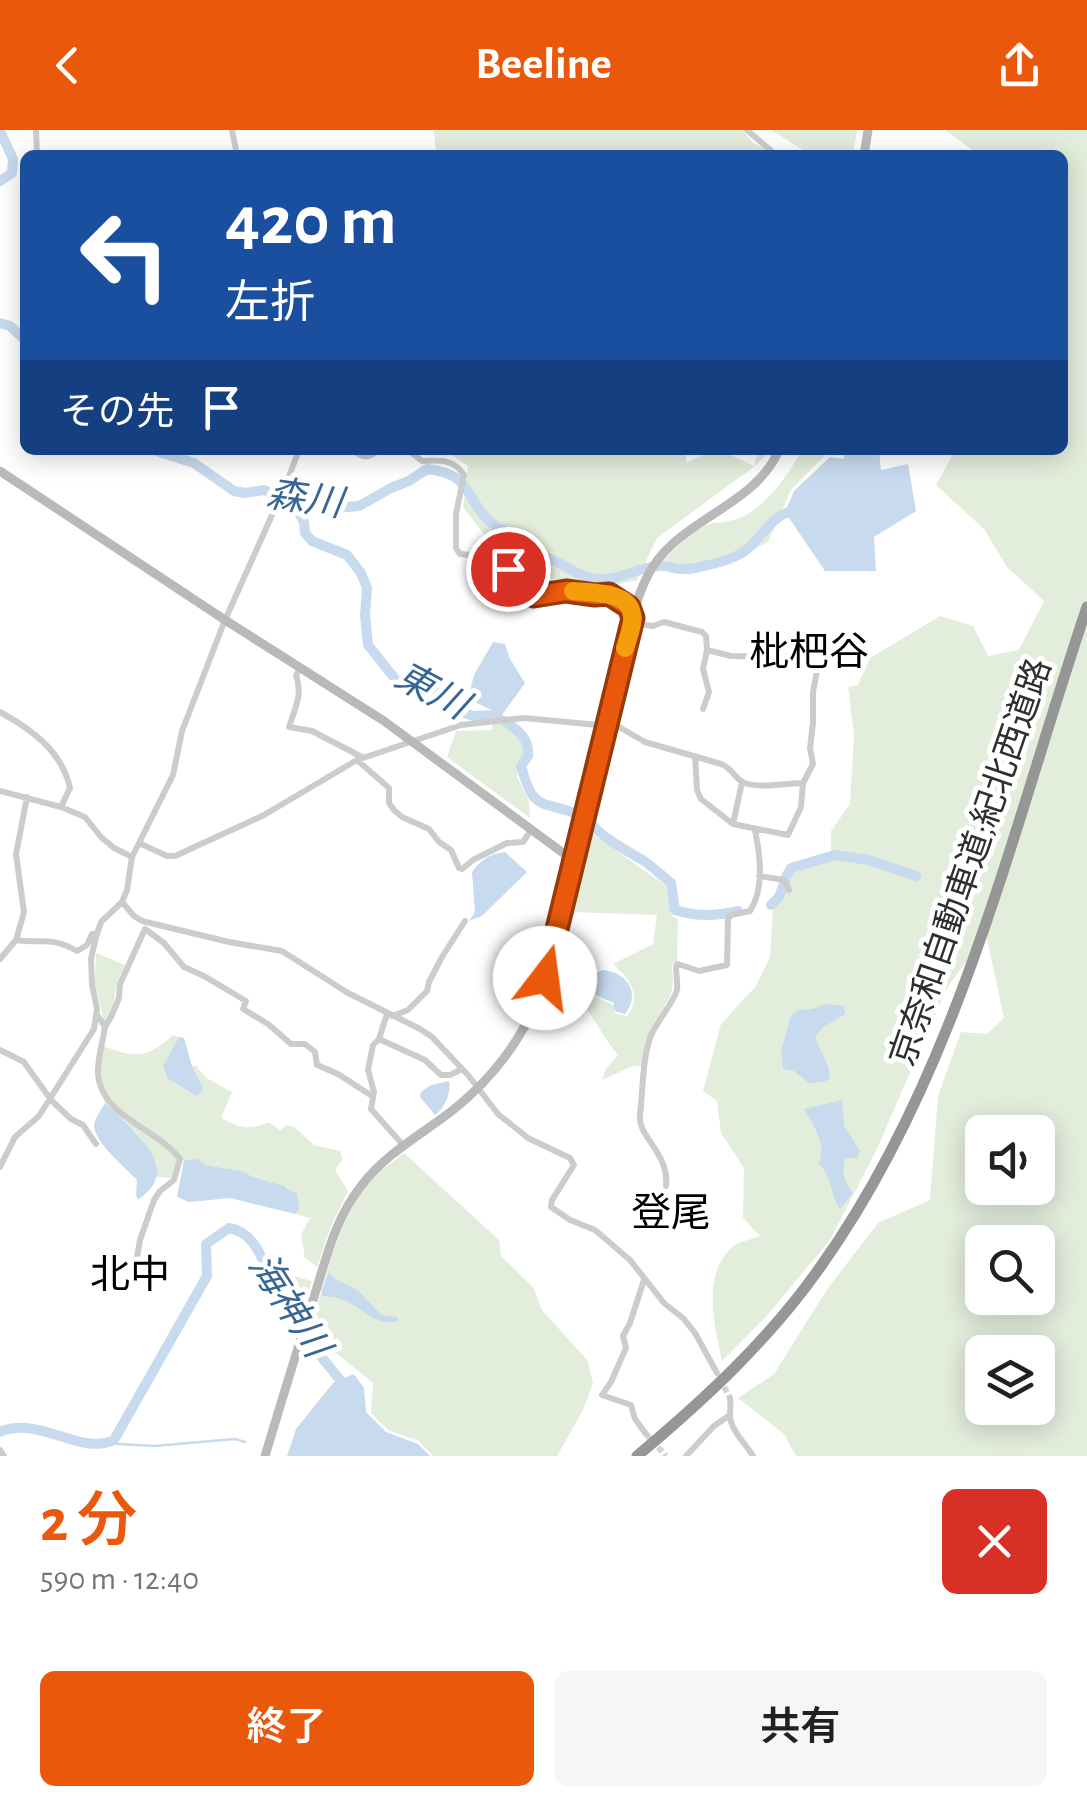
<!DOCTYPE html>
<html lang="ja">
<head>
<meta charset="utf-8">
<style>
  :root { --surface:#fff; --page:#f6f6f6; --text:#202124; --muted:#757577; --accent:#ea580c }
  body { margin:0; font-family:"Alegreya Sans","Noto Sans JP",sans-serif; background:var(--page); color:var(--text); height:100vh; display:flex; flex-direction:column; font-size:38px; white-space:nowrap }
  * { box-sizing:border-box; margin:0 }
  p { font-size:32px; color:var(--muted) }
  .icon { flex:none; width:55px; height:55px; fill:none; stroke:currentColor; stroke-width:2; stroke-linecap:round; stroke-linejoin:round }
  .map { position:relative; height:1326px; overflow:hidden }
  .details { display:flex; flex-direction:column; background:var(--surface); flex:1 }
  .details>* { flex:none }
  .top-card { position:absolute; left:20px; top:20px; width:1048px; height:305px; border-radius:15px; box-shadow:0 5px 25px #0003; background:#1a4fa0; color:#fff; overflow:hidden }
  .fabs { position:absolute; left:965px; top:985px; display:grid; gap:20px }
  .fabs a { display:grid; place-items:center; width:90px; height:90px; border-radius:15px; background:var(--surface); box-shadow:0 5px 25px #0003; font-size:50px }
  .pin { position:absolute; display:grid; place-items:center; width:85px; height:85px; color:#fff; margin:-42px; border:5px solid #fff; border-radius:50%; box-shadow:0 2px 10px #0007 }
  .me { position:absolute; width:110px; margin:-55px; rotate:15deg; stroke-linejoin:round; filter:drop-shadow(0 0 8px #0008) }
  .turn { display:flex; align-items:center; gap:35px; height:210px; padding:0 40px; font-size:45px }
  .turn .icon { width:130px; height:130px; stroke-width:2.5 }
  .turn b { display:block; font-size:70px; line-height:85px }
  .then { display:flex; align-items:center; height:95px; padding:0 40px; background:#0003; gap:20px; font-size:38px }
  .round { display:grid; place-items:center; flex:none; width:105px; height:105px; border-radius:15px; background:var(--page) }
  .headline { display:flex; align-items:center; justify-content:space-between; height:170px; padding:0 40px }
  h1 { font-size:60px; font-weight:600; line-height:75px; color:var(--accent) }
  .primary-button { display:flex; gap:20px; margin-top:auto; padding:20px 40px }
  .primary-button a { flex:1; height:115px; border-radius:15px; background:var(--accent); color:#fff; font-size:40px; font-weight:600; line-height:115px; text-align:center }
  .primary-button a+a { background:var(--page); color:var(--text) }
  header { display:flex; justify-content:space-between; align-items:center; height:130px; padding:0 40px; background:var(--accent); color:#fff; font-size:45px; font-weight:600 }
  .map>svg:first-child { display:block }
  .green { fill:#e3eddc; fill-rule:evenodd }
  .water { fill:#c7daee }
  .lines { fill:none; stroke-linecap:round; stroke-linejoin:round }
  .stream { stroke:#c7daee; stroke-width:2.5 }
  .river { stroke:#c7daee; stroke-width:10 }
  .street-tunnel { stroke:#d5d5d5; stroke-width:6; stroke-dasharray:6 3; stroke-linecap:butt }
  .street { stroke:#ccc; stroke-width:6 }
  .secondary { stroke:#b9b9b9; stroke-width:9 }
  .highway { stroke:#969696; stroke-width:11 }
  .route-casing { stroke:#983908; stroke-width:25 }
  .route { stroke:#ea580c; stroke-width:18 }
  .slow { stroke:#f59e0b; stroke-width:18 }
  .labels { text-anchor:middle; stroke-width:10; stroke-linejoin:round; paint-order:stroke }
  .street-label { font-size:35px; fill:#2f2f2f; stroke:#fff }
  .water-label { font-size:38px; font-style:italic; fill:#386796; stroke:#fff }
  .quarter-label { font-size:40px; fill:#000; stroke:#fff }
</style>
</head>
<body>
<header><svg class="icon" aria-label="back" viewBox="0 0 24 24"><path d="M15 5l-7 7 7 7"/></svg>Beeline<svg class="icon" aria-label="share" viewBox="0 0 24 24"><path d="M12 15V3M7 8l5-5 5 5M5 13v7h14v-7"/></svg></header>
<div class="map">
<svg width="1087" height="1326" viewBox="0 0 1087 1326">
  <rect width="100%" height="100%" fill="#fff"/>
  <!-- green -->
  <path class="green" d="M 434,0 L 743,0 L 753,13 L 778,25 L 436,25 Z
    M 771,0 L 857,0 L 853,25 L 811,25 Z
    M 945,0 L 1087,0 L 1087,1326 L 796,1326 L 784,1304 L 738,1268 L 774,1244 L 828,1158 L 878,1093 L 930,1070 L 938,966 L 961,902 L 987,904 L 1004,888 L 986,804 L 947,858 L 876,1021 L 830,1110 L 766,1187 L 722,1231 C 715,1195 701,1148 731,1118 C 738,1111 751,1110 760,1106 L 743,1088 L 744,1038 L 721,1003 L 717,971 L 703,961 L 721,894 L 756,856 L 770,827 L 773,778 L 788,747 L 800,731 L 813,730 L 831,724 L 831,701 L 850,674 L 854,605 L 848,557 L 858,555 L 870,528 L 940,486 L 973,496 L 988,526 L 1019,520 L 1044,471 L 1007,437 L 984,399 L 936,355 L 951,328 L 952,320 L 1062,320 L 1062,25 L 979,25 ZM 982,1002 L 1038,1002 L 1038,1058 L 982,1058 ZM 982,1112 L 1038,1112 L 1038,1168 L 982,1168 ZM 982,1222 L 1038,1222 L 1038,1278 L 982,1278 Z
    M 449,320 L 686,320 L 686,333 L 714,320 L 720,320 L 754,336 L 757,325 L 755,320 L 771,320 L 755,336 L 657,408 L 637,450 L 602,458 L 545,447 L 505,425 L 485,405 L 463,377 L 468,336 L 449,323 Z
    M 802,320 L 841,320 L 841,324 L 825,325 L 791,360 L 768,412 L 724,434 L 689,445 L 662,432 C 675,419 688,404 705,396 C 715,391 727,393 737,389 C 764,380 789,344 802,320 Z
    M 500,593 L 520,606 L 525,614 L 526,622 L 517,635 L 517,647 L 529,671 L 530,688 L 447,627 L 456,601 L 493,600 L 492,594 Z
    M 590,702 L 666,756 L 672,786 L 678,789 L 677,831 L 671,837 C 679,869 660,875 649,904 C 645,913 644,925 643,936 L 633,936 L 602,950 L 606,939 L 618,925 C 602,906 592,883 575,864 L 580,850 L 586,846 C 585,864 597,868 612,874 L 616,884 L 627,886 C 643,865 629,849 613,834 L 653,814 L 657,785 L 572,782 Z
    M 96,823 L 125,835 C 123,840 120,845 118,851 C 112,868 118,875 104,892 L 95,852 Z
    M 173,905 L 179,907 L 163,936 L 167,948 L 196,966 L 200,964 L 203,958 L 192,936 L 196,936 L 206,948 L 232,962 L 221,988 C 241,998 248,1001 269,992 L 280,1000 L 287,995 L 294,997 L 314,1015 L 340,1021 L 343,1029 L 335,1040 L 348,1061 L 330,1098 L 317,1137 L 305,1128 L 301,1105 L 310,1088 L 295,1084 L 299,1079 L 283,1056 L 253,1047 L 242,1041 L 205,1035 L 198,1029 L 183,1030 L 171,1048 L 157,1047 L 157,1035 L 137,1003 L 105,973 L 98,937 L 103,916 C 135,928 147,929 173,905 Z
    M 404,1023 L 499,1110 L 501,1126 L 533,1157 L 542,1180 L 588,1231 L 593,1254 L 583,1280 L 557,1326 L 433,1326 L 419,1311 L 388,1300 L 371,1283 L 373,1253 L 310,1202 C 323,1157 338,1090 367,1054 C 376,1042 392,1033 404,1023 Z
    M 275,1141 L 312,1151 L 300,1193 C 287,1176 279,1162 275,1141 Z"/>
  <!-- water -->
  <path class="water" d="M 845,320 L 879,320 L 881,340 L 908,334 L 916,381 L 874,407 L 876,441 L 825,441 L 785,382 L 794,361 L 830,327 L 844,329 Z
    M 493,512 L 505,514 L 510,529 L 525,553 L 502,585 L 468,569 L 474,545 Z
    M 505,722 L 527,742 L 482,786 L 469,791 L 475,782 L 472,742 C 481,730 489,724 505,722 Z
    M 604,840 C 628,843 641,864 625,884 L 617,882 L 613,878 L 614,873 L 597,866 L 587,856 C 588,845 594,843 604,840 Z
    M 825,874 L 844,876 L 845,884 L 822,898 L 815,907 C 820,923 830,932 830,949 L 823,952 L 809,953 L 794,941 L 783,939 L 781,922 L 791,885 L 798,880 L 813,879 Z
    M 179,907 L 184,908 L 192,936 L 203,958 L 200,964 L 196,966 L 167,948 L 163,936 Z
    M 449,951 C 452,962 444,979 435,985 L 420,967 L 421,962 L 431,955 Z
    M 842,970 L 844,996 L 860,1021 L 857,1028 L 845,1028 C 841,1043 844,1051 853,1063 L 840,1079 C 830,1065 832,1045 819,1034 C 826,1012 815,998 804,979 Z
    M 105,973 C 120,987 161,1022 157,1044 C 155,1056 147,1063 138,1070 L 136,1065 L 137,1050 C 126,1038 95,1013 94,996 C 94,989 102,979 105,973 Z
    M 198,1029 L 205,1035 L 242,1041 L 253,1047 L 284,1056 L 289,1061 L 297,1063 L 299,1079 L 295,1084 L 230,1068 L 189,1072 L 177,1067 L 184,1030 Z
    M 329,1142 L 335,1149 L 358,1160 L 381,1185 L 397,1187 L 398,1191 C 378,1197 363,1179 346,1171 C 338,1167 331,1167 322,1166 L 322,1160 Z
    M 354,1244 L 364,1258 L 366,1282 L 386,1302 L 418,1314 L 430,1326 L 287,1326 L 296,1299 L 333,1253 Z"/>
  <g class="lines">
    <!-- stream -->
    <path class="stream" d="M 114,1310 L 117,1314 L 154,1316 L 235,1309 L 245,1312"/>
    <!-- river -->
    <path class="river" d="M 0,1 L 13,29 L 12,43 L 0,51
      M 0,193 L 10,196 L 25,210
      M 153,320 L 194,333 L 234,361 L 245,363 L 264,360 L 293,373 L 336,378 L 359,376 L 391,358 L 409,351 L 427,339 C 471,344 463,364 488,390 C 494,395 502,400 509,404 C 517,421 512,435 531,443 C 539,439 541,432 548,428 C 565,434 579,448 598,449 C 619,451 638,437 659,436 C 666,435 674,439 682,439 C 698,439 728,431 742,423 C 761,412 770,383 795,381
      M 293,373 L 304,392 L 305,403 L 312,411 L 347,425 L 361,443 L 367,458 L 365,485 L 368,515 L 396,550 L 404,555 L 434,560 L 448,570 L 459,582 L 474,586 L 495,585 L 499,588
      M 505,591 C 518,600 530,609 528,626 L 521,636 C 534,683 540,669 579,685
      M 589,691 C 604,710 625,719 644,731 C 654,738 662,746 671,753 L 675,780 C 697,787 716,786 738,781
      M 785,749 L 791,738 L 835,725 L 869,730 L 916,746
      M 771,775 L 779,767 L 785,751
      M 0,1302 C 38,1285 80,1326 114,1310 L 207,1146 L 206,1114 L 229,1098 C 257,1102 265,1137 275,1159 C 280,1171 288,1183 296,1194 C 310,1214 326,1232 341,1251 L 338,1262"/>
    <!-- street-tunnel -->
    <path class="street-tunnel" d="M 720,1249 L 730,1268
      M 646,1304 L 666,1326"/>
    <!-- street -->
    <path class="street" d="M 36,0 L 37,25
      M 232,0 L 237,25
      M 747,0 L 776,25
      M 352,320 C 362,327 368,330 378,320
      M 408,320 L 422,331 C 439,330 454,329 464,345 L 456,384 L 456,418 L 460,424 L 489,427 L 502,432 L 521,459 L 534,466 L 575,461 L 615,466 L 632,480 L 636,494 L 653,496 L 664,492 L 702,502 L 706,506 L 707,520 L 731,526 L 798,527 L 817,541 L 813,562 L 813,593 L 810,618 L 813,634 L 803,653 L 801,677 L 788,705 L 733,694 L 701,669 L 697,660 L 695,626
      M 301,537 L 296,545 C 303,565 295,578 289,597 L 312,601 L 362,627
      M 703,579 L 709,562 L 703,539 L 707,520
      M 0,582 C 31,599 62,621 70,658 L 61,677
      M 357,630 L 389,658 L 389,673 L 394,680 L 402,687 L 429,699 L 439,712 L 451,720 L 459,738 L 462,739 L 473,730 L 507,713 L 523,712 L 531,700
      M 0,661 L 61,677 L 85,687 L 101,707 L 114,718 L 132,727
      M 733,694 L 742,652
      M 139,713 L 167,726 L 175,726 L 264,685 L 357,630 L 461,595 L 524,588 L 619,597 L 645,612 L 721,634 C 731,638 733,645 741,651 C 755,660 785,653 803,653
      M 759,746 L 784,750 L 789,760
      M 122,772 L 134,786 L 142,791 L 229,812 L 282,821 L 348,863 L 420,899 L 432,907 L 468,945 L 498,984 L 528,1008 L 570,1028 L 574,1035 L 552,1070 L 551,1077 L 570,1090 L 595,1100 L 630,1130 L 664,1173 L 684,1189 L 695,1203 L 717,1243
      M 145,799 L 164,813 L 184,837 L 204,846 L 246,871 L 243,879 L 268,894 L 291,914 L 305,914 L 315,922 L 317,935 L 338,944 L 372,966
      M 16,810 C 43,814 50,806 77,821 L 87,815 L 92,804 L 97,804
      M 0,829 L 16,810 L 24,782 L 16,724 L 27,667
      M 98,886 L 105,897 C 103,912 97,929 98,945 C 102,987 158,999 180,1029 L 174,1050 L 160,1061 L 154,1070 L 140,1110 L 137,1127
      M 392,886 L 408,880 L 427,861 L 429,852 L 442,827 L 465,791
      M 105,897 L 111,887 L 119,868 L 120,854 L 145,799
      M 379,909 L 387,884
      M 0,920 L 24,932 L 51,970 L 71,989 L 83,995 L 96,1014
      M 403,1015 L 371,979 L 374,962 L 368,940 L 373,915 L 379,909 L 425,930 L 441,945 L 450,945 L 462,939
      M 0,1037 L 15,1007 L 39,986 L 94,899 L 97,879 L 92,854 L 91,829 L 96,807 L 101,792 L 122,772 L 127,760 L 132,727 L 173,645 L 182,601 L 225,490 L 286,354 L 299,320
      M 666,1056 C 670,1024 637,1006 640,985 C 643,961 642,932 650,908 C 655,893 673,874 677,860 C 678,853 676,844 676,837 L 678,834 L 699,841 L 727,835 L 728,789 L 731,785 L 750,781 C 765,758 760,725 755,700
      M 644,1150 L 630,1193 L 623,1206 L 626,1218 L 611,1252 L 602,1265 L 631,1275 L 635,1289 L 646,1304
      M 730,1268 C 731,1274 730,1280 730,1286 C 731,1301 746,1314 753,1326
      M 0,1320 L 4,1326
      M 686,1326 L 714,1296 L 730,1285"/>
    <!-- secondary -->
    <path class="secondary" d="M 864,25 L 868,0
      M 0,341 L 225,490 L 384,591 L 574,731
      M 265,1326 C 281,1273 297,1220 314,1167 C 326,1129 335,1089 361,1056 C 386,1023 421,1005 453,980 C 489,951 518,915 536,873 C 552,837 559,796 568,757 C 585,686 601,614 619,543 C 627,513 632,478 646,449 C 673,389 753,380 779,320"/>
    <!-- highway -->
    <path class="highway" d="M 637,1326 C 705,1269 770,1209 821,1136 C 959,942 1012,699 1087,477"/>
  </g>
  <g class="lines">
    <defs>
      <path id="route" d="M 508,439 L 521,459 L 534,466 L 566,461 L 595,465 L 609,464 L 629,477 L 633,488 L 545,848"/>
    </defs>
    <!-- route casing -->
    <use href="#route" class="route-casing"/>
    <!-- route -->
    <use href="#route" class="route"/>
    <!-- slow -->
    <path class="slow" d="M 573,461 C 590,463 629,461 632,484 C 634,494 628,508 625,518"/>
  </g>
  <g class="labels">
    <!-- street labels -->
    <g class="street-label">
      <text transform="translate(970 732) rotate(-71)" y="12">京奈和自動車道;紀北西道路</text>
    </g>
    <!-- water labels -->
    <g class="water-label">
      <text transform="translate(305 368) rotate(8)" y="13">森川</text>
      <text transform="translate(432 560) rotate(28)" y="13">東川</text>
      <text transform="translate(290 1175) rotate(57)" y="13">海神川</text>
    </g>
    <!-- quarter labels -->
    <g class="quarter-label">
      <text x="809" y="535">枇杷谷</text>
      <text x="671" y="1096">登尾</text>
      <text x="130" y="1158">北中</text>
    </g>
  </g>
</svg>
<div class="fabs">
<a><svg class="icon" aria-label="sound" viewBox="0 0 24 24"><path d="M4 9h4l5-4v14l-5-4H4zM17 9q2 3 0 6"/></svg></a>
<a><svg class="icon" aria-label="search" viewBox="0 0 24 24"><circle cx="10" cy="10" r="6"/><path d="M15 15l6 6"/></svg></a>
<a><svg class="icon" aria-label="layers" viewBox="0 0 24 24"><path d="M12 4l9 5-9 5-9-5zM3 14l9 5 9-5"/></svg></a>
</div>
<div class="pin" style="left:508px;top:439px;background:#d93025"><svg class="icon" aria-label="arrive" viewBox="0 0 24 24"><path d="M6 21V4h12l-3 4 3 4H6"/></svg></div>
<svg class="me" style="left:545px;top:848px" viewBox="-20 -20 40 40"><circle r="19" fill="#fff"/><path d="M0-13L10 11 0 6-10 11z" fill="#ea580c"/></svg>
<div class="top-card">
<div class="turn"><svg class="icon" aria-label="left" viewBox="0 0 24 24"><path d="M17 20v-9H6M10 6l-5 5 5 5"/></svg><div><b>420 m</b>左折</div></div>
<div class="then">その先<svg class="icon" aria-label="arrive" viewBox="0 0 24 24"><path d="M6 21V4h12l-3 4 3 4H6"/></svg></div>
</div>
</div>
<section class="details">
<div class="headline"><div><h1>2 分</h1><p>590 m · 12:40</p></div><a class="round" style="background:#d93025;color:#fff"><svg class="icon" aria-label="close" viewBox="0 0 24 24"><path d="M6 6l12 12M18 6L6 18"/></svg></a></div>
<div class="primary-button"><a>終了</a><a>共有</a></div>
</section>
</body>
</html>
